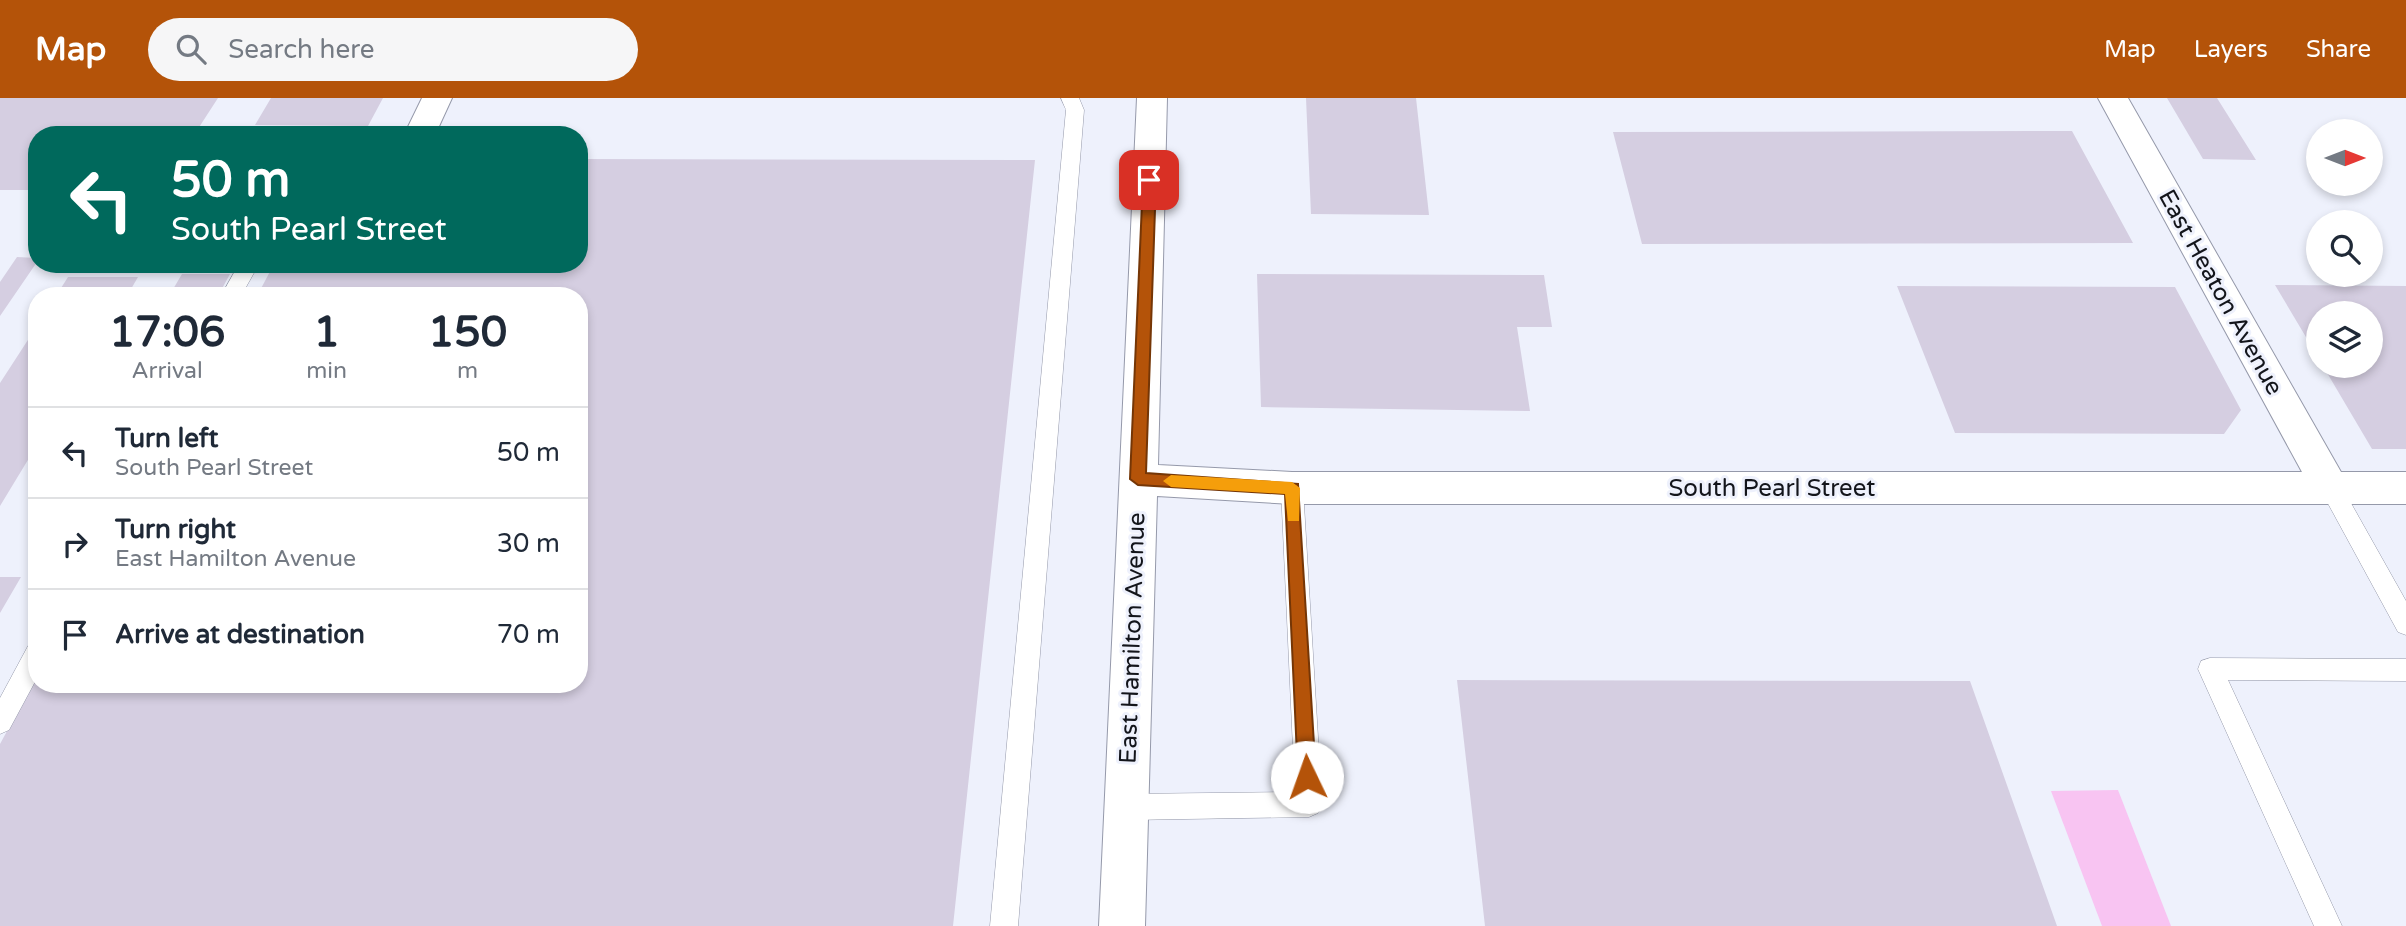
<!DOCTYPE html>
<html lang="en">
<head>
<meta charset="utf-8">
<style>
  :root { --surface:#fff; --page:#f6f6f7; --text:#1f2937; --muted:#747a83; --line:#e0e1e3; --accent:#b45309 }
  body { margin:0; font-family:"Varela Round",sans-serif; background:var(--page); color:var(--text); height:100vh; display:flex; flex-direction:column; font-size:26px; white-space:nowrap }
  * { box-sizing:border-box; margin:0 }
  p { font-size:23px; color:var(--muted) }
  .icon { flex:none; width:38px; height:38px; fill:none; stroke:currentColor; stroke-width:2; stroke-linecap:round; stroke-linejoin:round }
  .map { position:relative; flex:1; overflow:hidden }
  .sheet { position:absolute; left:28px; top:189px; width:560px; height:406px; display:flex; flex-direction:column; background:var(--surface); border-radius:28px; box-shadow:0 4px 10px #0003 }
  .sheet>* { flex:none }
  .top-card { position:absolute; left:28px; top:28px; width:560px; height:147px; border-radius:28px; box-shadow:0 4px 10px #0003; background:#00695c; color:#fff; overflow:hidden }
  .needle { width:46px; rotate:90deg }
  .controls { position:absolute; left:2306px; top:21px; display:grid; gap:14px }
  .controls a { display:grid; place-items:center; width:77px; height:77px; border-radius:50%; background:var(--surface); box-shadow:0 4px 10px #0003; font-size:35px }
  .pin { position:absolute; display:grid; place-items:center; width:60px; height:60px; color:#fff; margin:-30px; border-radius:14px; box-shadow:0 4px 10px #0006 }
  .me { position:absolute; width:77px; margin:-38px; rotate:357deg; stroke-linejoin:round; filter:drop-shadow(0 0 5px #0008) }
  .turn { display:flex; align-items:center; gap:24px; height:147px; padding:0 28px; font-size:32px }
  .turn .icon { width:91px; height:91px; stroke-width:2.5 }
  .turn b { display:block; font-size:49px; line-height:60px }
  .eta { display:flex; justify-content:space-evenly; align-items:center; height:119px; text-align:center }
  .eta b { font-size:42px; font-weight:700; line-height:49px }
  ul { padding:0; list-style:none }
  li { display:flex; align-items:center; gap:21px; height:91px; padding:0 28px; border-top:2px solid var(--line) }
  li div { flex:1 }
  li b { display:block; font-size:26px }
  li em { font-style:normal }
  header { display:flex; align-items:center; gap:42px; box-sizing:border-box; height:98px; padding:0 35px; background:var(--accent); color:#fff }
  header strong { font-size:33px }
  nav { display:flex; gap:38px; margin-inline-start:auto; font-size:24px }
  .search { width:490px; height:63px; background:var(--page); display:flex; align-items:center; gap:18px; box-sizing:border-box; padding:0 24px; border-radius:38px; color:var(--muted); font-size:26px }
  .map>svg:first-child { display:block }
  .green { fill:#f8c4f2 }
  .building { fill:#d5cee1 }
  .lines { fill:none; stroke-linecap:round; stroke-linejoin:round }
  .service-casing { stroke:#9599aa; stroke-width:1 }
  .minor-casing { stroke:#9599aa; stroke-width:2 }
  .service { fill:#fff; fill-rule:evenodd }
  .minor { fill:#fff; fill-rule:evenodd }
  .route { fill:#b45309; stroke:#753606; stroke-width:2 }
  .slow { fill:#f59e0b }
  .labels { text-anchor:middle; stroke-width:6; stroke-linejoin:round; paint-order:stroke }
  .street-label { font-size:24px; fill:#13151b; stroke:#eef1fc }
</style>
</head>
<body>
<header>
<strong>Map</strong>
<div class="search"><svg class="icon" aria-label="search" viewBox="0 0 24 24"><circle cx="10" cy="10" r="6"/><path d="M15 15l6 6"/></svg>Search here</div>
<nav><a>Map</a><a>Layers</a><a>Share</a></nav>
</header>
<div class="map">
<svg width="2406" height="828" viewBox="0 0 2406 828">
  <rect width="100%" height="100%" fill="#eef1fc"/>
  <!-- green -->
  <path class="green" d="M 2118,692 L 2171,828 L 2102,828 L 2051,693 Z"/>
  <!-- building -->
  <path class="building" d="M 0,0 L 218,0 L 194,37 L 37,37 L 37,92 L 0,92 Z
    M 271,0 L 383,0 L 368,28 L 255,27 Z
    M 1306,0 L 1416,0 L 1429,117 L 1311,116 Z
    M 2167,0 L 2217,0 L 2256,62 L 2203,61 Z
    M 2072,33 L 2133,145 L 1642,146 L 1613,34 Z
    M 579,61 L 1035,62 L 953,828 L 0,828 L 0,646 L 37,578 L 37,586 L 579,586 L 579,198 L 257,198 L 274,166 L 579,166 Z
    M 17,159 L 37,160 L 37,164 L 0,218 L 0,184 Z
    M 182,176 L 230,176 L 218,198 L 169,198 Z
    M 1257,176 L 1544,177 L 1552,229 L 1517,229 L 1530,313 L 1261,309 Z
    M 68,179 L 138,179 L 127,198 L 56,198 Z
    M 2275,187 L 2406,188 L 2406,351 L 2372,351 L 2323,268 L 2371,268 L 2371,215 L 2319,215 L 2319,261 Z
    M 1897,188 L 2175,189 L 2241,312 L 2224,336 L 1955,335 Z
    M 37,228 L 37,347 L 0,408 L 0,285 Z
    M 0,479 L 21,479 L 0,515 Z
    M 1457,582 L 1970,583 L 2057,828 L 1485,828 Z"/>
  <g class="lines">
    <defs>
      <path id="service" d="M 1061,0 L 1079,0 L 1084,12 L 1018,828 L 990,828 L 1066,12 Z
        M 239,166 L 259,166 L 241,198 L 221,198 Z
        M 2330,380 L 2338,382 L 2406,503 L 2406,537 L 2398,534 L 2319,389 L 2322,382 Z
        M 1292,381 L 1300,383 L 1303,390 L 1322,706 L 1318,715 L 1309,719 L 1127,722 L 1118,718 L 1114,709 L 1118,700 L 1127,696 L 1295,694 L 1281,390 L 1284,383 Z
        M 37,545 L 37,580 L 9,632 L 0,636 L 0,600 L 28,548 Z
        M 2210,560 L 2406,561 L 2406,583 L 2228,582 L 2342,828 L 2314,828 L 2198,571 L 2201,563 Z"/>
      <path id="minor" d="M 422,0 L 452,0 L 435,37 L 404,37 Z
        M 1137,0 L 1167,0 L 1158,367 L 1292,374 L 2302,374 L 2098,0 L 2128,0 L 2341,374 L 2406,374 L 2406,406 L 1292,406 L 1157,398 L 1145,828 L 1099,828 Z"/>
    </defs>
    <!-- service casing -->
    <use href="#service" class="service-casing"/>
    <!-- minor casing -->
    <use href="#minor" class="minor-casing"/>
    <!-- service -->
    <use href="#service" class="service"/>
    <!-- minor -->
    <use href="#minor" class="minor"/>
  </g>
  <!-- route -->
  <path class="route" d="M 1149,77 L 1156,82 L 1146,375 L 1298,386 L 1316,679 L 1313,685 L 1307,687 L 1301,685 L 1298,679 L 1285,396 L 1138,387 L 1130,381 L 1143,82 Z"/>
  <!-- slow -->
  <path class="slow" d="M 1171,377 L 1292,384 L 1300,390 L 1299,423 L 1288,423 L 1285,396 L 1171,389 L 1163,383 Z"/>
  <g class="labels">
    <!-- street labels -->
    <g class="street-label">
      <text transform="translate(2221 194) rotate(61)" y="8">East Heaton Avenue</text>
      <text x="1772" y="398">South Pearl Street</text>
      <text transform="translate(1132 540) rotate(-88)" y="8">East Hamilton Avenue</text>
    </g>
  </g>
</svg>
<div class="controls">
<a><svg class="needle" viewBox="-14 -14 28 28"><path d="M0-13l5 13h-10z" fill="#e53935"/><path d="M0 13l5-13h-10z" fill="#747a83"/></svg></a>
<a><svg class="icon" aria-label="search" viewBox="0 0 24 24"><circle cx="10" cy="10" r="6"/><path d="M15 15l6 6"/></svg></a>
<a><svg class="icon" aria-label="layers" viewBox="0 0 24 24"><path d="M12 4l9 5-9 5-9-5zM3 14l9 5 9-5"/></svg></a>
</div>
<div class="pin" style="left:1149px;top:82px;background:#d93025"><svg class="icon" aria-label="arrive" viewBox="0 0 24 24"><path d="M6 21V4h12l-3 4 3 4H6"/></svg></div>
<svg class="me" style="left:1307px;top:679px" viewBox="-20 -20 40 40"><circle r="19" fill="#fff"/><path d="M0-13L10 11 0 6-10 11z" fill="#b45309"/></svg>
<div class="top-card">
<div class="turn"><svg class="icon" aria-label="left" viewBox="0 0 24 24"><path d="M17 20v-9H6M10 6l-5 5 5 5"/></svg><div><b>50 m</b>South Pearl Street</div></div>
</div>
<section class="sheet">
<div class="eta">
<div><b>17:06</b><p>Arrival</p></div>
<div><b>1</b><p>min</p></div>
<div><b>150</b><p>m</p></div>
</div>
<ul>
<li><svg class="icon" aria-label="left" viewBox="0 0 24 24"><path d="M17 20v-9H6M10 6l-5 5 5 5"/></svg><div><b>Turn left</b><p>South Pearl Street</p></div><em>50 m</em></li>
<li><svg class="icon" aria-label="right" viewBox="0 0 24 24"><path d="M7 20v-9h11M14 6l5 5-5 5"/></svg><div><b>Turn right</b><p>East Hamilton Avenue</p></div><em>30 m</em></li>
<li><svg class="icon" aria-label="arrive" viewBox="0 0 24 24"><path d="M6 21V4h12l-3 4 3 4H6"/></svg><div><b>Arrive at destination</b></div><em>70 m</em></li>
</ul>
</section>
</div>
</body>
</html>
